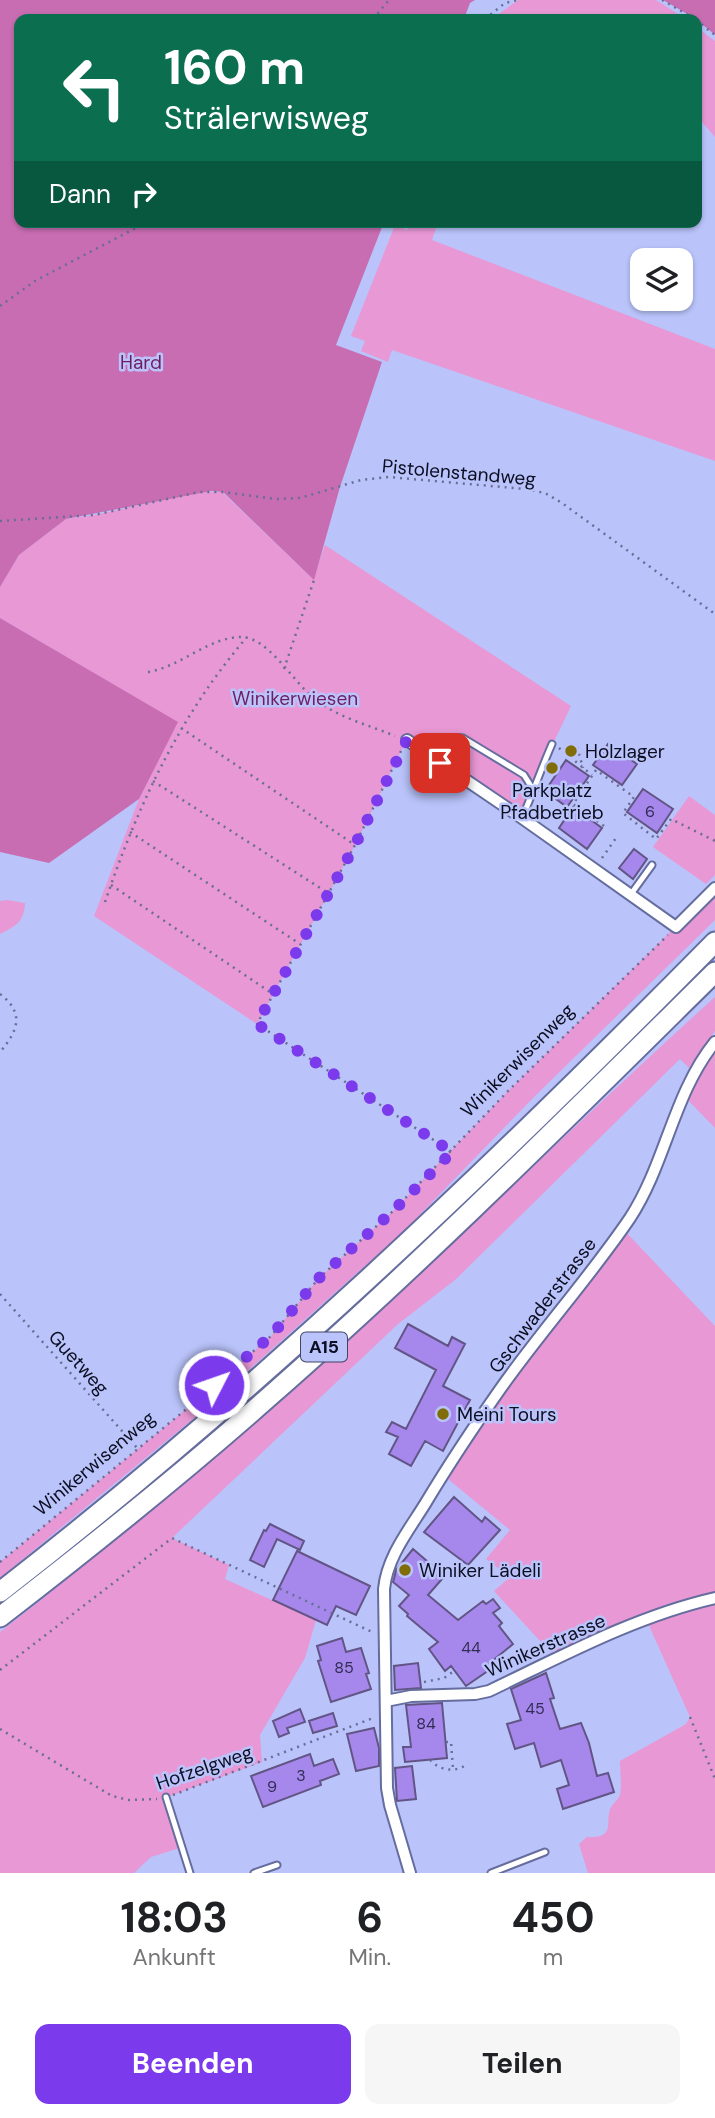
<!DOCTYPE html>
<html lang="de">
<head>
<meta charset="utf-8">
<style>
  :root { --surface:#fff; --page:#f6f6f6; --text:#202124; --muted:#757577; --accent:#7c3aed }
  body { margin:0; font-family:"DM Sans",sans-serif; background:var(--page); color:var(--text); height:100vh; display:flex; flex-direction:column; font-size:26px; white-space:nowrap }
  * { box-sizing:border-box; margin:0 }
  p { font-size:23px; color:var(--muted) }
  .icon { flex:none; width:38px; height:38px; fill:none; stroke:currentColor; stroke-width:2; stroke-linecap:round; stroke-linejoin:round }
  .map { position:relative; height:1873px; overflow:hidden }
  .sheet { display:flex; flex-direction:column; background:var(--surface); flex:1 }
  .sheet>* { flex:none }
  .hud { position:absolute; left:14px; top:14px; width:688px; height:214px; border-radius:14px; box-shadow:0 2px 5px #0004; background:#0b6e4f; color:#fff; overflow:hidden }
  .tools { position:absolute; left:630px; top:248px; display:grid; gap:14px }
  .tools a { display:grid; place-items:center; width:63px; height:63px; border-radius:14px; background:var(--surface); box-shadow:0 2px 5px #0004; font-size:35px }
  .pin { position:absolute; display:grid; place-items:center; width:60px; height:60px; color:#fff; margin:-30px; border-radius:14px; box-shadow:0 4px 10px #0006 }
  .me { position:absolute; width:77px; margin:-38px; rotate:49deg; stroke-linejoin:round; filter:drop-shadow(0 0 5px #0008) }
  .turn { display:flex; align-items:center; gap:24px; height:147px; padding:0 35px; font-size:32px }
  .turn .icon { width:91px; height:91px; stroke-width:2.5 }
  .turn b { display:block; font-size:49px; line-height:60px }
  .then { display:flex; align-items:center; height:66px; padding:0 35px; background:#0003; gap:14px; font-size:26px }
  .eta { display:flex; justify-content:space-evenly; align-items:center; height:119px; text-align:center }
  .eta b { font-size:42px; font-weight:700; line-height:49px }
  .button { display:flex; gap:14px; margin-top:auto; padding:14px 35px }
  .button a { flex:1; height:80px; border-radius:14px; background:var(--accent); color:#fff; font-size:28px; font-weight:700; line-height:80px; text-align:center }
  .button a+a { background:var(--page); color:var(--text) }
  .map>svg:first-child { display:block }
  .green { fill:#e898d4 }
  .forest { fill:#c96db3 }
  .building { fill:#a688ec; stroke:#625585; stroke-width:2 }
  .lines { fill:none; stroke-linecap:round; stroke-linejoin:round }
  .service-casing { stroke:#656d9e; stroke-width:9 }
  .minor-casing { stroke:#656d9e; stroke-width:14 }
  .motorway-casing { stroke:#656d9e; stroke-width:23 }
  .path { stroke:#686e94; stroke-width:2.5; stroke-dasharray:2 5; stroke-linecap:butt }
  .service { stroke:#fff; stroke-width:5 }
  .minor { stroke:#fff; stroke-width:10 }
  .motorway { stroke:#fff; stroke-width:19 }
  .route { stroke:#7c3aed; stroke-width:12; stroke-dasharray:0 21.6 }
  .poi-dot { fill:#806d08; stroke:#bac4fb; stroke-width:2.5 }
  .labels { text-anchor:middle; stroke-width:5; stroke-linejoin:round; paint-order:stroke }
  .number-label { font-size:16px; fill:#322c54 }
  .shield { fill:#bac4fb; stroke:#404562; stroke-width:2 }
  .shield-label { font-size:18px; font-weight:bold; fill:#0c0e21 }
  .park-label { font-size:19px; fill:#701d60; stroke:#bac4fb }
  .street-label { font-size:19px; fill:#0c0e21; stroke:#bac4fb }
  .poi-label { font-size:19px; fill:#0c0e21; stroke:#bac4fb; text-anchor:start }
</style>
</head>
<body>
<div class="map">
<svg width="715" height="1873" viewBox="0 0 715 1873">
  <rect width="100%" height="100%" fill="#bac4fb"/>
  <!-- green -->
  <path class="green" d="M 518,0 L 656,0 L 686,19 L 492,19 Z
    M 696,27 L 715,41 L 715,137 L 697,116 Z
    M 410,222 L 438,222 L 432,240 L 715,349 L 715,461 L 392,350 L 388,362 L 361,351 L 365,341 L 351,336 L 395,225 L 407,230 Z
    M 199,492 L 222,492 L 313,579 L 325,545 L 571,706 L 537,777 L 522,818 L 406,741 L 355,845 L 257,1024 L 94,916 L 139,799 L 177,722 L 0,618 L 0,587 L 19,555 L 66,519 L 94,515 Z
    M 689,796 L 715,815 L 715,875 L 706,884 L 653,847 Z
    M 715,888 L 715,920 L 536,1095 L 405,1230 L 205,1409 L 0,1578 L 0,1562 L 184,1411 L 271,1336 L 319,1278 L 391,1213 L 509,1090 Z
    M 7,900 L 25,903 C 24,922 16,926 0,934 L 0,901 Z
    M 715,997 L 715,1031 L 689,1068 L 680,1059 L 455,1280 L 398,1324 L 172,1538 L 229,1565 L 225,1579 L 316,1620 L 305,1658 L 260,1735 L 262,1762 L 170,1796 L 186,1846 L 151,1857 L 134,1873 L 0,1873 L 0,1632 C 122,1537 241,1437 356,1333 C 477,1222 593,1107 715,997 Z
    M 715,1051 L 715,1128 L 683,1095 L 698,1078 Z
    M 622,1228 L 715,1326 L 715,1873 L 588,1873 L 579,1844 L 587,1837 C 616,1838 605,1824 610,1809 C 612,1804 618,1800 620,1795 C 622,1785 620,1771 620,1761 L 686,1724 L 690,1717 L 646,1619 L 557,1659 L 552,1654 L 494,1591 L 510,1577 L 486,1559 L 510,1530 L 443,1475 Z"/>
  <!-- forest -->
  <path class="forest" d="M 0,0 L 475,0 L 470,3 L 464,19 L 19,19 L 19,222 L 384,222 L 336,345 L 382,362 L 340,487 L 314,580 L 223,492 L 211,491 L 66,519 L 19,555 L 0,587 Z
    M 663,0 L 715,0 L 715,35 L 696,19 Z
    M 0,618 L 178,722 L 139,799 L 49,863 L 0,852 Z"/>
  <!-- building -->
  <path class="building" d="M 608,744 L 637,764 L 622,785 L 593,765 Z
    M 566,760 L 589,776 L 567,807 L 545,791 Z
    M 643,789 L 673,809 L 657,833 L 627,812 Z
    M 573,807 L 602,828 L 587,849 L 559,828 Z
    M 634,849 L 647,859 L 633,879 L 619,868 Z
    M 408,1324 L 448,1346 L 452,1337 L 465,1344 L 443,1386 L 470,1400 L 443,1451 L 425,1441 L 411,1466 L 389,1454 L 398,1437 L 386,1432 L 392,1422 L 406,1429 L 436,1370 L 395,1348 Z
    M 454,1497 L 482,1522 L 485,1517 L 500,1530 L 468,1565 L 424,1532 Z
    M 270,1524 L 304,1541 L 300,1550 L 277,1539 L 264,1567 L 250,1560 L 264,1530 L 266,1531 Z
    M 413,1549 L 434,1567 L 431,1570 L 442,1579 L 428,1595 L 458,1620 L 483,1601 L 486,1604 L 493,1599 L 500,1608 L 493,1613 L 502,1623 L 499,1626 L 513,1644 L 491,1662 L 495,1666 L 466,1686 L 451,1666 L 445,1671 L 429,1649 L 438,1642 L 407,1616 L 408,1614 L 399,1606 L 409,1595 L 393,1582 L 394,1579 L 396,1570 Z
    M 297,1551 L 370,1586 L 356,1615 L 336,1606 L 327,1625 L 273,1600 Z
    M 342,1638 L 346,1652 L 361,1648 L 369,1673 L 366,1674 L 371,1689 L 331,1702 L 318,1661 L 321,1660 L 317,1646 Z
    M 418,1663 L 421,1688 L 395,1690 L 394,1666 Z
    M 546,1673 L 554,1698 L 550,1699 L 560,1729 L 581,1723 L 589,1743 L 597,1776 L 608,1773 L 614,1792 L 563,1809 L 557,1789 L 569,1785 L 561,1760 L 541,1767 L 534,1743 L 515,1749 L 507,1724 L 521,1720 L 511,1689 Z
    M 442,1703 L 447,1758 L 405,1762 L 403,1747 L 411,1747 L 406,1705 Z
    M 300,1709 L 305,1722 L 287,1728 L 289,1733 L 279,1737 L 273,1721 Z
    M 333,1713 L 337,1726 L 313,1733 L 309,1721 Z
    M 374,1728 L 379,1748 L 379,1766 L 356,1771 L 347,1734 Z
    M 310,1754 L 314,1766 L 333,1759 L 339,1774 L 320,1781 L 321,1785 L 263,1807 L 251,1776 Z
    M 412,1766 L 416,1799 L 397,1801 L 395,1768 Z"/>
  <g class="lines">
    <defs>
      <path id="service" d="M 440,763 C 444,751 447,735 463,738 L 524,775 L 534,791
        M 522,818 C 533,793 541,769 552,744
        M 631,894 L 652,865
        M 166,1797 L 190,1873
        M 254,1873 L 277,1865
        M 491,1873 L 545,1852"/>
      <path id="minor" d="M 407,740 L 522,818 L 676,927 L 715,888
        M 386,1701 L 411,1696 L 475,1694 L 489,1691 C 562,1656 636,1616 715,1598
        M 410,1873 L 390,1805 L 387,1788 L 384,1589 C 387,1557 409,1530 425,1504 C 449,1464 475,1425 501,1388 C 542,1330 590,1277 630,1218 C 666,1163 673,1094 715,1042"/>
      <path id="motorway" d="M 0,1592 C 254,1395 489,1171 715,942
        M 0,1617 C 92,1546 183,1473 270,1396 C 424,1261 569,1116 715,972"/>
    </defs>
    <!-- service casing -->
    <use href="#service" class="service-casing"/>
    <!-- minor casing -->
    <use href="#minor" class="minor-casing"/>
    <!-- motorway casing -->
    <use href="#motorway" class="motorway-casing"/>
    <!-- path -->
    <path class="path" d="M 662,0 L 695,19
      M 373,19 L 389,0
      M 485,19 L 505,3 L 518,0
      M 696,20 L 715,35
      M 0,306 L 35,281 L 147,222
      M 0,521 L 94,515 L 199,492 L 222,492 L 276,499 L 300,498 L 361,480 L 389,477 L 525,489 L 545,493 L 562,503 L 715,614
      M 284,669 L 314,580
      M 148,672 C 180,667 206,639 239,637 C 268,635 293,683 316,700 C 339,718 369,725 395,736
      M 181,728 L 355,845
      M 577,747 L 583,768
      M 559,748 L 592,775
      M 401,751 L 355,845 L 257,1024 L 452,1152
      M 153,781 L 328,893
      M 604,826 L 573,804 L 596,770 L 634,797 L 623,813 L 656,839 L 671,819 L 715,841
      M 130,832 L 300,944
      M 602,858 L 616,838
      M 111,885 L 273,994
      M 105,902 C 138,805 180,715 247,637
      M 0,994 C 25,1013 18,1031 0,1052
      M 0,1294 L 138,1449
      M 0,1562 L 184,1411 L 271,1336 L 319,1278 L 391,1213 L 509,1090 L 668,935
      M 0,1670 L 172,1538 L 372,1632
      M 424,1682 L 444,1678 L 454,1671
      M 690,1717 L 715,1779
      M 0,1729 L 112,1796 L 129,1800 L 157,1799
      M 446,1742 L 451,1742 L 453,1769
      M 430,1760 C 439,1770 454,1773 466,1765
      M 173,1795 L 373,1718"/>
    <!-- service -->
    <use href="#service" class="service"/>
    <!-- minor -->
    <use href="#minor" class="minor"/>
    <!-- motorway -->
    <use href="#motorway" class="motorway"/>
  </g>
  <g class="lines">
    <!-- route -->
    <path class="route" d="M 214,1385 L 271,1336 L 319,1278 L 391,1213 L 452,1152 L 257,1024 L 355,845 L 407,740 L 440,763"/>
  </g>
  <!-- markers -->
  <g class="poi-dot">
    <circle cx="571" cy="751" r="7"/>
    <circle cx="552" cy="768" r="7"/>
    <circle cx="443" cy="1414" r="7"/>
    <circle cx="405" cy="1570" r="7"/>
  </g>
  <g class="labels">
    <!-- number labels -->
    <g class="number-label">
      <text x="650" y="817">6</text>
      <text x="471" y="1653">44</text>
      <text x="344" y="1673">85</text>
      <text x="535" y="1714">45</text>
      <text x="426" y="1729">84</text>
      <text x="301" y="1781">3</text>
      <text x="272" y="1792">9</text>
    </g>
    <!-- shield labels -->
    <rect class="shield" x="301" y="1332.5" width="46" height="29" rx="5"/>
    <g class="shield-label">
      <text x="324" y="1353">A15</text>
    </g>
    <!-- park labels -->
    <g class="park-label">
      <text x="141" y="369">Hard</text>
      <text x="295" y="705">Winikerwiesen</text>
    </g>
    <!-- street labels -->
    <g class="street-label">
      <text transform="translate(459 472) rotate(5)" y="7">Pistolenstandweg</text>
      <text transform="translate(517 1060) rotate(-45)" y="7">Winikerwisenweg</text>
      <text transform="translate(542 1305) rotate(-53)" y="7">Gschwaderstrasse</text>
      <text transform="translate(79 1362) rotate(48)" y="7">Guetweg</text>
      <text transform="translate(94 1463) rotate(-40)" y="7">Winikerwisenweg</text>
      <text transform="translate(545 1645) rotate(-24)" y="7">Winikerstrasse</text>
      <text transform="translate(204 1767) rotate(-19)" y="7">Hofzelgweg</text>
    </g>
    <!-- poi labels -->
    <g class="poi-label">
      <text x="585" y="758">Holzlager</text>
      <text x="552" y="797" text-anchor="middle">Parkplatz<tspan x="552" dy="22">Pfadbetrieb</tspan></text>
      <text x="457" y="1421">Meini Tours</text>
      <text x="419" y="1577">Winiker Lädeli</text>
    </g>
  </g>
</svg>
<div class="tools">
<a><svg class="icon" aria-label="layers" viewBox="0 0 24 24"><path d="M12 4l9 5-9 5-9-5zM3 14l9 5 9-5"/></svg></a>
</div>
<div class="pin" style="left:440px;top:763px;background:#d93025"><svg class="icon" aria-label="arrive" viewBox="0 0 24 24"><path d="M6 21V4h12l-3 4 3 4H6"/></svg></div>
<svg class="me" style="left:214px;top:1385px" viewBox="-20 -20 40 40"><circle r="17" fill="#7c3aed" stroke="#fff" stroke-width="3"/><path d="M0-11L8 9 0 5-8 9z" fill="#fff"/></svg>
<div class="hud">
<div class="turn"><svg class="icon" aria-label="left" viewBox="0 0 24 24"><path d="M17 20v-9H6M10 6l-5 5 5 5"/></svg><div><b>160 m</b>Strälerwisweg</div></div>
<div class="then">Dann<svg class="icon" aria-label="right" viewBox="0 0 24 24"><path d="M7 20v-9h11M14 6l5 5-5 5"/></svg></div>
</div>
</div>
<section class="sheet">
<div class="eta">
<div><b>18:03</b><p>Ankunft</p></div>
<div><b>6</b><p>Min.</p></div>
<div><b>450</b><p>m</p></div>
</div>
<div class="button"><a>Beenden</a><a>Teilen</a></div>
</section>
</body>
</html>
